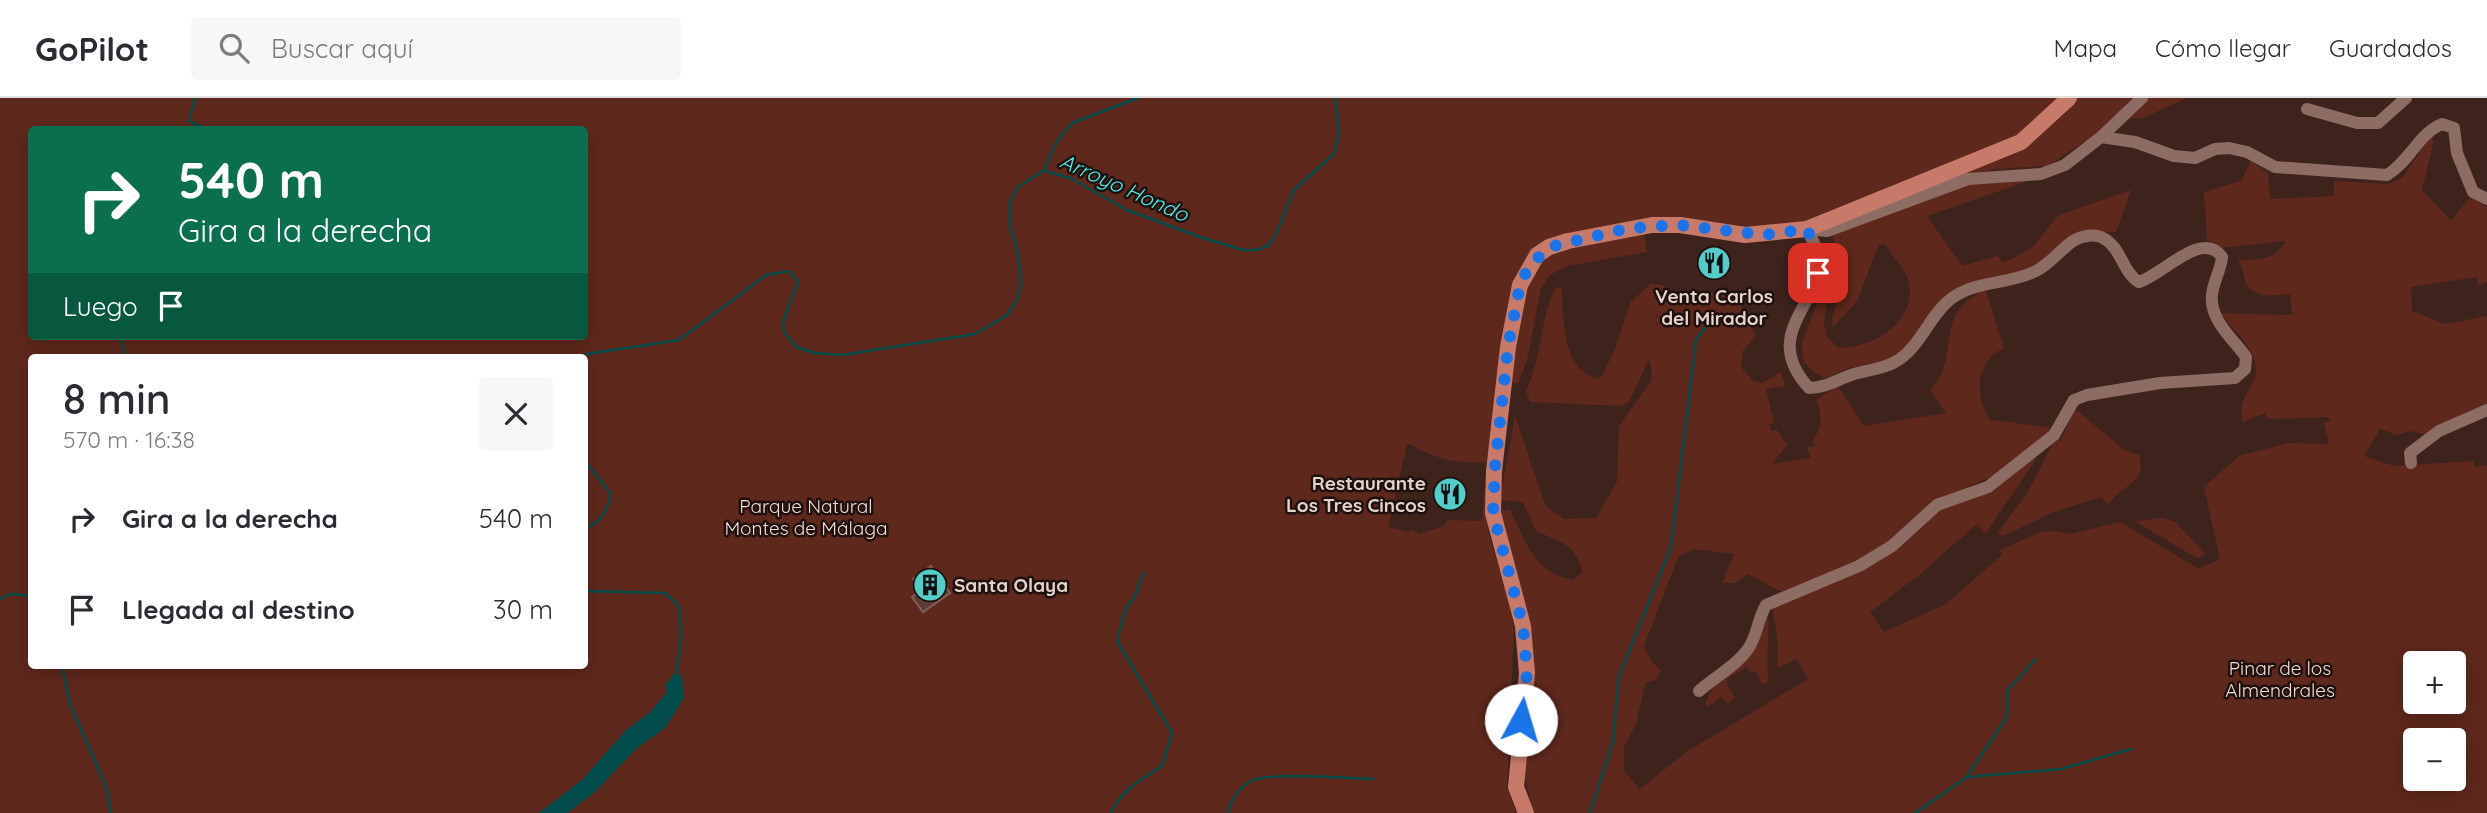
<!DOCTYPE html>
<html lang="es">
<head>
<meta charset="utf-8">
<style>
  :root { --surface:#fff; --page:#f7f7f7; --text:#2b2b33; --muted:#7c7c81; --line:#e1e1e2 }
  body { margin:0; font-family:Quicksand,sans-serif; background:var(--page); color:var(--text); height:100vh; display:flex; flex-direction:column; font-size:26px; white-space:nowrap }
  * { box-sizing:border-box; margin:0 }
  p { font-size:23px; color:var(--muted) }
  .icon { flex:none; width:38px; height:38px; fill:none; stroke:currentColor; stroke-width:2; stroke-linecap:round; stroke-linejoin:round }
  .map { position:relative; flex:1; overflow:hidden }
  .side { position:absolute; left:28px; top:256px; width:560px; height:315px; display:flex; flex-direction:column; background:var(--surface); border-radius:7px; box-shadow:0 4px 18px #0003 }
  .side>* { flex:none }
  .top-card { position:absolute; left:28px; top:28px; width:560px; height:214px; border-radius:7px; box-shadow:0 4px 18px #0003; background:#0b6e4f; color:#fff; overflow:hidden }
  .buttons { position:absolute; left:2403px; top:553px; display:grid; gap:14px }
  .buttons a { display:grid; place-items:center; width:63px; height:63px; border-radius:7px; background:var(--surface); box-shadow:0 4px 18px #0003; font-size:35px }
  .pin { position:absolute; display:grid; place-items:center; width:60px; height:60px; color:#fff; margin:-30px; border-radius:14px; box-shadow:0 4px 10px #0006 }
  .me { position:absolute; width:77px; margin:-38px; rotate:6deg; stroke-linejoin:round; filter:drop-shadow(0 0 5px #0008) }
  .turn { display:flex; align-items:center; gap:24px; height:147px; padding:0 35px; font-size:32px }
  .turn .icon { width:91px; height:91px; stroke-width:2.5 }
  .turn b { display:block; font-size:49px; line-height:60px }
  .then { display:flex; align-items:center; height:66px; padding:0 35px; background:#0003; gap:14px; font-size:26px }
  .round { display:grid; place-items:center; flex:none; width:74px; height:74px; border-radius:7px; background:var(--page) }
  .overview { display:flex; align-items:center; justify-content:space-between; height:119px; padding:0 35px }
  h1 { font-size:42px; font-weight:600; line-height:52px }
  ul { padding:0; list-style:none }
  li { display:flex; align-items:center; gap:21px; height:91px; padding:0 35px }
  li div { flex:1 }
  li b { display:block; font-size:26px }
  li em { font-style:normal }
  header { display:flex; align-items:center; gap:42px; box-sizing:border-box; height:98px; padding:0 35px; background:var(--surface); border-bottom:2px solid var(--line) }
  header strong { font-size:33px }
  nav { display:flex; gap:38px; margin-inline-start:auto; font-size:24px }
  .search { width:490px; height:63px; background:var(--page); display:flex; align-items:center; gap:18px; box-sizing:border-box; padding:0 24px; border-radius:7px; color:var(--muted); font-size:26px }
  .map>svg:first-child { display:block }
  .green { fill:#5f281c; fill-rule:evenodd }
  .water { fill:#024d4b }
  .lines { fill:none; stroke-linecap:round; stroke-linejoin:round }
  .stream { stroke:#024d4b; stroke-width:2.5 }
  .building { fill:#5a3c35; stroke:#805f58; stroke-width:2 }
  .minor { stroke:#8d6c64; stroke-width:12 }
  .major { stroke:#c77a69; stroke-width:16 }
  .route { stroke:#1a73e8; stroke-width:12; stroke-dasharray:0 21.6 }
  .labels { text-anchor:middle; stroke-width:5; stroke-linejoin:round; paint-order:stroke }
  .poi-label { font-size:19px; font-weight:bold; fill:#e5d2cd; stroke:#1d100d }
  .park-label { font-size:19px; fill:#f3dbd6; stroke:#1d100d }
  .water-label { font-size:21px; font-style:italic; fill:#44f3ee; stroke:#1d100d }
</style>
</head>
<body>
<header>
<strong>GoPilot</strong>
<div class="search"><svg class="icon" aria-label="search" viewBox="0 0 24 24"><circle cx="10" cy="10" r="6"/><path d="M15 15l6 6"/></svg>Buscar aquí</div>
<nav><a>Mapa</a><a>Cómo llegar</a><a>Guardados</a></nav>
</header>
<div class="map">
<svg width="2487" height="715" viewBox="0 0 2487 715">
  <rect width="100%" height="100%" fill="#3e231d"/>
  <!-- green -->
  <path class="green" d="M 0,0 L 2187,0 L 2143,20 L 2119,21 L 2047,68 L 1995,71 L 1965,78 L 1828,130 L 1754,132 L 1672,120 L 1530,155 L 1486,364 C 1460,367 1432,360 1410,346 L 1407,347 L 1388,429 L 1410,434 L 1412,432 L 1420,436 L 1444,428 L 1448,422 L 1482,423 L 1486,375 L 1491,376 L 1487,406 L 1489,437 L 1506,493 L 1514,532 L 1507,688 L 1516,715 L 0,715 ZM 32,32 L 584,32 L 584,238 L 32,238 ZM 32,259 L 584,259 L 584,567 L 32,567 Z
    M 2431,38 L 2434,43 L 2422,92 L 2451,123 L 2471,98 L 2487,109 L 2487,184 L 2478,188 L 2477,179 L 2411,189 L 2412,213 L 2445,226 L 2487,218 L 2487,306 L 2466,314 L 2425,337 L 2411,333 L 2397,337 L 2380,331 L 2364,358 L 2394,368 L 2473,363 L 2475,369 L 2487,367 L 2487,715 L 1535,715 C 1517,672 1529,647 1532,604 C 1533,580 1532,556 1529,533 C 1524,492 1505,454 1498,413 L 1510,412 C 1526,444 1534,475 1572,482 L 1583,474 C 1574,444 1562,445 1536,433 L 1523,404 L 1500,402 L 1515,318 L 1545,407 L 1564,421 L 1596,420 L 1617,384 L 1619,328 L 1651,283 L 1652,274 L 1649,261 L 1629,304 L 1621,308 L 1530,304 L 1526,293 C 1543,257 1539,224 1555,190 L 1561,189 C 1565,221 1560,270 1598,281 L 1603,277 L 1615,250 L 1630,205 L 1651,185 L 1665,188 L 1658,197 L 1664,203 C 1683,188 1713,195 1736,198 L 1756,238 L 1743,252 L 1741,269 L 1753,283 L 1762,285 L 1781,274 L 1785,288 L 1766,291 L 1774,324 L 1769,327 L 1771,333 L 1777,332 L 1787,347 L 1772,366 L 1811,360 L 1807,349 L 1814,348 L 1813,341 C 1823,331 1822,315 1816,302 L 1838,288 L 1864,328 L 1946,315 L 1930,292 C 1951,272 1945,245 1954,221 C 1959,207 1974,198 1985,190 L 2004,250 C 1975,263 1974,298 1990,322 L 2054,330 L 2001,375 L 1932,404 L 1886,446 L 1855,465 L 1784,495 L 1748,476 L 1735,485 L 1722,485 L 1734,456 L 1693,451 L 1678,459 L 1644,548 L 1651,563 L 1661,572 L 1656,582 L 1645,585 L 1636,626 L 1624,649 L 1624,673 L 1640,691 L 1688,653 L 1808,581 L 1797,561 L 1777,570 L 1778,546 L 1772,507 L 1862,470 L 1895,451 L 1940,410 L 1991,392 L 2038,358 L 1985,436 L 1977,426 L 1919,477 L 1870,514 L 1884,534 L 1946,506 L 2002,457 L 2000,452 L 2041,434 L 2055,433 L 2070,436 L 2120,424 L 2199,471 L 2220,461 L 2204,389 L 2239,358 L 2288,345 L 2329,346 L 2324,325 L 2330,323 L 2329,319 L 2269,321 L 2265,315 L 2243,324 C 2234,296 2264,287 2254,261 C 2248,243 2231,230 2221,215 L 2292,217 L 2290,196 C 2275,198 2251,201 2245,182 C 2243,174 2243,168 2237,162 C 2255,162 2277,163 2285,143 L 2220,150 L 2207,142 L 2204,94 L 2241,83 L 2251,63 L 2268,75 L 2270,101 L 2334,98 L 2334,83 L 2388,86 L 2402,80 ZM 2415,565 L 2454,565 L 2454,604 L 2415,604 ZM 2415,642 L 2454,642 L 2454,681 L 2415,681 Z
    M 2024,82 L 2028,83 L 1927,118 L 1962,168 L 1997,158 L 2004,165 L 2032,150 L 2059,117 L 2131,92 L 2116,134 L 2080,134 L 2043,166 L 2026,173 L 1976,185 L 1894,260 L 1846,271 L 1826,280 L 1815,275 L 1803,263 L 1802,244 L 1826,183 L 1827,154 L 1832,169 L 1824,225 L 1827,239 L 1839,250 C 1873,250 1917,225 1909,184 C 1906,172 1892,158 1886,147 L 1879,146 L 1857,203 L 1833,229 C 1830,217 1837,208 1839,196 C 1842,175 1838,156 1832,135 L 1961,87 Z
    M 1644,134 L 1647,154 L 1567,168 L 1550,177 L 1541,190 L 1527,262 L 1518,286 L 1511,284 C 1516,249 1517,170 1553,153 C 1571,145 1622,139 1644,134 Z
    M 2075,311 L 2126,353 L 2139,357 C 2148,386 2120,387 2108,407 L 2101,399 L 2054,414 L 2003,438 L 1998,435 L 2029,392 L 2053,345 L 2062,340 Z
    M 2163,420 L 2175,424 L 2205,455 L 2198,461 L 2135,423 Z
    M 1768,517 C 1770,539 1765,560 1769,583 L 1763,587 L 1755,573 L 1751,574 L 1746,569 L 1727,581 L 1727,587 L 1735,600 L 1728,605 L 1721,599 L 1708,609 L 1705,605 L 1714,587 Z"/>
  <!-- water -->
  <path class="water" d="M 676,573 L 682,580 L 684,600 L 665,630 L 637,650 L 595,694 L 567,715 L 539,715 L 582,682 L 625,633 L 650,614 L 667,594 L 665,587 Z"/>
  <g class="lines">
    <!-- stream -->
    <path class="stream" d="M 195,0 L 189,23 L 209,32
      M 1045,73 L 1070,80 L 1127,112 L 1200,139 L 1243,152 L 1256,152 L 1268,148 L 1275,138 L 1294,92 L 1334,56 L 1339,36 L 1335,0
      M 120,238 L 125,257 L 121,259
      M 584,259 L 587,256 L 679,242 L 766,177 L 789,173 L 798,183 L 783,224 L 784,234 L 796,249 L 815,255 L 842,257 L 975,236 L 1007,217 L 1017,202 L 1021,184 L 1018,157 L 1010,127 L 1010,103 L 1017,90 L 1044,72 L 1057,43 L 1072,25 L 1138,0
      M 584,362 L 611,396 C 607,412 602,425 584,430
      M 584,493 L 665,495 L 679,508 L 681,539 L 676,577
      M 0,501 L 10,496 L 32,498
      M 62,567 L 70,606 L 107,691 L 111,715
      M 1967,678 L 2007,619 L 2007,593 L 2036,561
      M 1111,715 C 1121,692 1142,681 1162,668 L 1172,635 L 1117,543 L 1125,512 L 1135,498 L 1143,475
      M 1228,715 C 1230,703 1238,691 1249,684 C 1267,673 1348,680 1373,681
      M 1590,715 L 1613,643 L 1619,578 L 1671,449 L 1696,241 L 1717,216
      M 1915,715 L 1967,679 L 2061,671 L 2131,651"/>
  </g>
  <!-- building -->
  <path class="building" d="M 931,468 L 950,495 L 923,514 L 912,499 L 921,492 L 913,481 Z"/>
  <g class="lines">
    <!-- minor -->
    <path class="minor" d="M 2307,11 L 2357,25 L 2378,25 L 2406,0
      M 2101,39 L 2135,44 L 2174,58 L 2195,60 L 2215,51 L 2229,50 L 2247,54 L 2275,69 L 2387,77 C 2411,62 2418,36 2442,26 L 2454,30 L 2457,55 L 2473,94 L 2487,101
      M 1808,131 L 1827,133 L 1968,81 L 2041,76 L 2065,67 L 2101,39 L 2142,0
      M 2411,365 L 2410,355 L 2439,333 L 2487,312
      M 1699,593 C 1716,578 1743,564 1752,544 C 1758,531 1759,519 1766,507 L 1859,468 L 1892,448 L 1937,407 L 1988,389 L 2054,337 L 2074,302 L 2087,297 L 2160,285 L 2235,280 L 2245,271 L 2246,259 C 2233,241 2209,221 2212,197 C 2213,184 2221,172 2222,159 C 2202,131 2164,176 2139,184 C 2122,174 2122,150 2103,140 C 2095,135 2081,138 2073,143 C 2060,152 2050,166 2036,173 C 2011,186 1980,182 1955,198 C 1930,214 1921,250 1895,264 C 1883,271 1867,272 1854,276 C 1838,281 1826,290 1809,290 C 1758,234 1825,206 1818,156 C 1817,148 1810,139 1807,131"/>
    <!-- major -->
    <path class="major" d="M 1526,715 L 1516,689 L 1527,575 L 1523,528 L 1493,415 L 1494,373 L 1508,249 L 1520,187 L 1537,157 L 1549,149 L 1568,143 L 1652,127 L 1680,127 L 1745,137 L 1807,131 L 2021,44 L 2069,0"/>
  </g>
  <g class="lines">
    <!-- route -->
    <path class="route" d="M 1521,622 L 1527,576 L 1523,528 L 1493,415 L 1495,369 L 1508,249 L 1520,187 L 1528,170 L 1549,149 L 1630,130 L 1680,127 L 1764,137 L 1807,131 L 1818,155 L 1818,175"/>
  </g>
  <!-- icons -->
  <defs>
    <symbol id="restaurant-disc" viewBox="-11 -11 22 22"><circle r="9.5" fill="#53cdc9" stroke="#1d100d"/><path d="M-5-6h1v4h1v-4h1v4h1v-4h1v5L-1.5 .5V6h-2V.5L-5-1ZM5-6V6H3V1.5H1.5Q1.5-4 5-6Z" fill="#111"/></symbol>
    <symbol id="building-disc" viewBox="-11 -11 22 22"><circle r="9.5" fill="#53cdc9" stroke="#1d100d"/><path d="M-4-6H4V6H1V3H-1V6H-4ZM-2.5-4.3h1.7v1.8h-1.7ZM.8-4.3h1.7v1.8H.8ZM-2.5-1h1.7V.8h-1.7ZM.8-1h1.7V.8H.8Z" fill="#111"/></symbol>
  </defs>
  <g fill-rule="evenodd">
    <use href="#restaurant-disc" x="1695" y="146" width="38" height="38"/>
    <use href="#restaurant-disc" x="1431" y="377" width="38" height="38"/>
    <use href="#building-disc" x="911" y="468" width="38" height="38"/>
  </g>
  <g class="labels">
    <!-- poi labels -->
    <g class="poi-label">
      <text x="1714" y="205">Venta Carlos<tspan x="1714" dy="22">del Mirador</tspan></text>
      <text x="1426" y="392" text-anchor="end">Restaurante<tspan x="1426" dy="22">Los Tres Cincos</tspan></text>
      <text x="954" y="494" text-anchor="start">Santa Olaya</text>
    </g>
    <!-- park labels -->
    <g class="park-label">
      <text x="806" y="415">Parque Natural<tspan x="806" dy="22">Montes de Málaga</tspan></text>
      <text x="2280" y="577">Pinar de los<tspan x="2280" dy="22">Almendrales</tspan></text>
    </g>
    <!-- water labels -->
    <g class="water-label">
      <text transform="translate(1124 90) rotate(24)" y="7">Arroyo Hondo</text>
    </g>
  </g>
</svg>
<div class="buttons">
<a>+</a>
<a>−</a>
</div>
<div class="pin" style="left:1818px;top:175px;background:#d93025"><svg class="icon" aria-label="arrive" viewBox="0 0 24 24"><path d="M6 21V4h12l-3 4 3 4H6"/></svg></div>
<svg class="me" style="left:1521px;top:622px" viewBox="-20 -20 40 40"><circle r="19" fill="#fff"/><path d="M0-13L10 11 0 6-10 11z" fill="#1a73e8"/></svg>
<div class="top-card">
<div class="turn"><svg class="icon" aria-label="right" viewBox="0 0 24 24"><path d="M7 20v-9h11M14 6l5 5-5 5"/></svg><div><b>540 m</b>Gira a la derecha</div></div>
<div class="then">Luego<svg class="icon" aria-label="arrive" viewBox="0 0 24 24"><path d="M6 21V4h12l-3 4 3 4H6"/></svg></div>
</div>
<section class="side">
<div class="overview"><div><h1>8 min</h1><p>570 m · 16:38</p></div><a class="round"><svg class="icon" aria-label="close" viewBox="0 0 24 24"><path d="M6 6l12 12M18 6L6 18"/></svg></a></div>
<ul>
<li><svg class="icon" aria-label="right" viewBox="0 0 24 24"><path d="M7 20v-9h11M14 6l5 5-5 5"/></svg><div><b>Gira a la derecha</b></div><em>540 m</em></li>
<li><svg class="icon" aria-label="arrive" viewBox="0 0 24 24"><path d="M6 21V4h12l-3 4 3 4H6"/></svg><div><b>Llegada al destino</b></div><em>30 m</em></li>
</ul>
</section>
</div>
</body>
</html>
